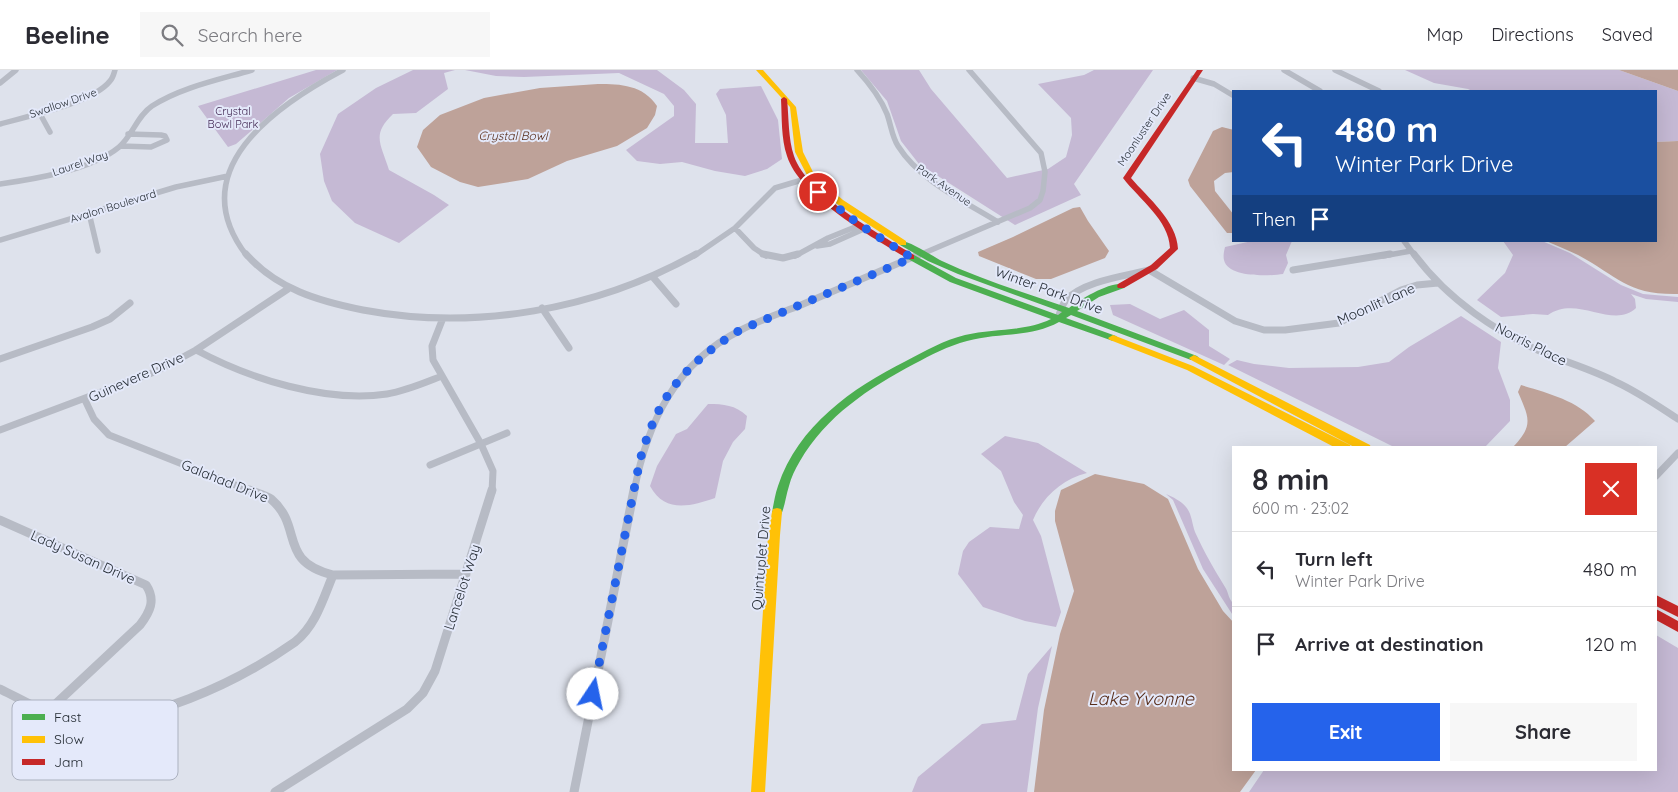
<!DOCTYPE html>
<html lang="en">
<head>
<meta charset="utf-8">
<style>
  :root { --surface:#fff; --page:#f7f7f7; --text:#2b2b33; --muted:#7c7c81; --line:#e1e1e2; --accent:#2563eb }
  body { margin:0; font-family:Quicksand,sans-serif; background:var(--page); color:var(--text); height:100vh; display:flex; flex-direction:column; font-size:19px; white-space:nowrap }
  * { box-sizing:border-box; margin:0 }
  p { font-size:16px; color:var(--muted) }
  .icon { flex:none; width:28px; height:28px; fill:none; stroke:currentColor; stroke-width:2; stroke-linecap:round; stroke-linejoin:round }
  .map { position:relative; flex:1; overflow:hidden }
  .drawer { position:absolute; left:1232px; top:376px; width:425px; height:325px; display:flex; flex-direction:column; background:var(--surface); border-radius:0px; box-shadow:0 5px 20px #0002 }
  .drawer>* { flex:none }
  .banner { position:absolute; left:1232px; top:20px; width:425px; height:152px; border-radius:0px; box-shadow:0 5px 20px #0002; background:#1a4fa0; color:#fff; overflow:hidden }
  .pin { position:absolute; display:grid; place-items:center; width:42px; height:42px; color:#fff; margin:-21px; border:2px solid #fff; border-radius:50%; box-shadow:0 1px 5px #0007 }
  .me { position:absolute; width:55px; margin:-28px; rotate:11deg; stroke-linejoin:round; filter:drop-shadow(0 0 4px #0008) }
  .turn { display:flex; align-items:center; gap:18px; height:105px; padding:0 20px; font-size:22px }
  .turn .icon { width:65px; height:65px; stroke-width:2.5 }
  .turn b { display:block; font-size:35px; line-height:42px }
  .then { display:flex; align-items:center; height:48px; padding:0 20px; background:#0003; gap:10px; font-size:19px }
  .round { display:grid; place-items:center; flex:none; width:52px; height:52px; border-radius:0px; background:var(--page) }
  .head { display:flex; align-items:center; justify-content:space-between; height:85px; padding:0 20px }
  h1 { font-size:30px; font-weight:700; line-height:38px }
  .button { display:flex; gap:10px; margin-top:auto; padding:10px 20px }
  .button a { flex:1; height:58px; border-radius:0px; background:var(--accent); color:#fff; font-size:20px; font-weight:700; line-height:58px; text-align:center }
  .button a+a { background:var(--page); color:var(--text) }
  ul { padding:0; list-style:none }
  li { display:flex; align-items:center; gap:15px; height:75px; padding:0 20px; border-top:1px solid var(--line) }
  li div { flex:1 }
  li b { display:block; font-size:19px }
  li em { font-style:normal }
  header { display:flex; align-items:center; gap:30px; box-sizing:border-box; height:70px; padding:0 25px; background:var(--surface); border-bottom:1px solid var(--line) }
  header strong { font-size:24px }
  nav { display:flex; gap:28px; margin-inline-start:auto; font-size:18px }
  .search { width:350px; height:45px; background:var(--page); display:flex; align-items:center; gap:12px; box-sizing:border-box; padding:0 18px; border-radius:0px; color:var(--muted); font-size:19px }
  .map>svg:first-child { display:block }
  .green { fill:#c5b9d4 }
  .water { fill:#bea299 }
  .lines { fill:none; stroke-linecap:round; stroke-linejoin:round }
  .street-far2 { stroke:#b7bbc5; stroke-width:5.5 }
  .street-far1 { stroke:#b7bbc5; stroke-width:7 }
  .street { stroke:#b7bbc5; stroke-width:9 }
  .fast { fill:#4caf50; fill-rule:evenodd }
  .slow { fill:#ffc107; fill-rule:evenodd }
  .jam { fill:#c62828; fill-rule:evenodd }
  .route { stroke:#2563eb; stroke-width:9; stroke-dasharray:0 16.2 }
  .labels { text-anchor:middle; stroke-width:4; stroke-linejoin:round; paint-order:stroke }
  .far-street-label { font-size:11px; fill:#262d35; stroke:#e4e9fa }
  .far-park-label { font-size:11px; fill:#432954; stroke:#e4e9fa }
  .far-water-label { font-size:12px; font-style:italic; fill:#582d1a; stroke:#e4e9fa }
  .street-label { font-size:14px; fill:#262d35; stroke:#e4e9fa }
  .near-water-label { font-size:18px; font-style:italic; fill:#582d1a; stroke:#e4e9fa }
  .key { fill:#e4e9fa; stroke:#abb1bf; stroke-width:1 }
  .key-label { font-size:14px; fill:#262d35 }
</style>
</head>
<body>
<header>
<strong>Beeline</strong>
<div class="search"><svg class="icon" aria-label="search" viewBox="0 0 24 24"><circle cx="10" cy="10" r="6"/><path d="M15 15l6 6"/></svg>Search here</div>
<nav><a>Map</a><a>Directions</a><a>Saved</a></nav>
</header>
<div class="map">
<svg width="1678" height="722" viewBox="0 0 1678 722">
  <rect width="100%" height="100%" fill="#dee2ec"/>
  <!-- green -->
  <path class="green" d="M 316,0 L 337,0 L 289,28 L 236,74 L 228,77 L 198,36 Z
    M 413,0 L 455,0 L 444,3 L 448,19 L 416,43 L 393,44 C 371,65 381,74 389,100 L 434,125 L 449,135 L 399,173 L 355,153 L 332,131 L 324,111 L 320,84 L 338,44 L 376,18 Z
    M 465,0 L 657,0 L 684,20 L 696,34 L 695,73 L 728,73 L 726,45 L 716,24 L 720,19 L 761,16 L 778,50 L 782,89 L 767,99 L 745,106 L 715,101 L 682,92 L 660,94 L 637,91 L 626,80 L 674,46 L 674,36 L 664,24 L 619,3 L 524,7 L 496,6 Z
    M 861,0 L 919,0 L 931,19 L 1007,108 L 1048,99 L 1066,87 L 1072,65 L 1071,48 L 1038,14 L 1084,5 L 1094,0 L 1153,0 L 1074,114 L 1081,125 L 1015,155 L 919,94 L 901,71 L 887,31 Z
    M 1405,0 L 1619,0 L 1678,21 L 1678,71 L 1656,72 L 1656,21 L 1472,21 L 1468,19 L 1434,13 Z
    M 1252,171 L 1292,171 L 1286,185 L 1288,193 L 1283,204 C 1269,206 1228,208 1224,190 C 1223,186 1224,181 1225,177 Z
    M 1503,171 L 1542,171 L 1570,183 L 1621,215 L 1643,224 L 1678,227 L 1678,232 L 1646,229 L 1631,224 L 1635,229 L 1636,238 C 1613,260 1577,224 1548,245 L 1533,244 L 1501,247 L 1477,230 L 1505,203 L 1513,185 Z
    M 1130,234 L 1160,249 L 1184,240 L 1209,260 L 1209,276 L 1230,289 L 1224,295 L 1113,245 L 1110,235 Z
    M 1461,246 L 1501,272 L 1498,298 L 1510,330 L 1510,351 L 1485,377 L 1394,377 L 1228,295 L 1237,290 L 1254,294 L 1289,298 L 1358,297 L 1389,292 L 1409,277 Z
    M 708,334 C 724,334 735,335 747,346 L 745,359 L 733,372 L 723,391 L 715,428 C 691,436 665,444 650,416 L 657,396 L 676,364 L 687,359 Z
    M 1005,366 L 1038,373 L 1087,403 C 1063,409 1043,426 1033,450 L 1041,466 L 1061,542 L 1056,557 L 1025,551 L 983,537 L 958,504 L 963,481 L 969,472 L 990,457 L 1019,459 L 1023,445 L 1014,432 L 1001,401 L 981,384 Z
    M 1166,424 C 1173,427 1181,431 1186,437 C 1192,444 1192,454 1195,462 C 1204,482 1214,499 1225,517 C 1229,523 1228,529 1234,534 L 1234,547 L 1203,499 L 1173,430 Z
    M 1656,565 L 1678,578 L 1678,722 L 1249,722 L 1264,700 L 1656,700 Z
    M 1052,576 L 1038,638 L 1027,722 L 912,722 L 918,707 L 982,654 L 1016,650 L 1028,604 Z"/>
  <!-- water -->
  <path class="water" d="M 1619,0 L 1678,0 L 1678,21 Z
    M 598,14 C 621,14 643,15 657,36 L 655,45 L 647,58 L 617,76 L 567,91 L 528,109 L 478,117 L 460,112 L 431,97 L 417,77 L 423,60 L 440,45 L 484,28 L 540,18 Z
    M 1222,57 L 1234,60 L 1234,102 L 1225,103 L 1214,111 L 1215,121 L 1234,145 L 1234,163 L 1227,163 L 1190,116 L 1188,110 L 1213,61 Z
    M 1678,71 L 1678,224 C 1627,225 1619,207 1578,185 C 1568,180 1557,176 1546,171 L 1656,171 L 1656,72 Z
    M 1080,137 L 1088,151 L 1109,181 L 1105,188 L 1051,209 L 1036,209 L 979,186 L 978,182 L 1013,167 L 1073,138 Z
    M 1521,315 C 1547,323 1577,330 1595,351 L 1565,377 L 1513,377 C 1534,355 1529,348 1518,322 Z
    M 1095,404 L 1144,414 L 1168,429 L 1198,499 L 1223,541 L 1234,553 L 1234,700 L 1256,700 L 1240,722 L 1034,722 L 1044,640 L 1060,564 L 1074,521 L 1055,451 L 1055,441 L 1061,420 Z"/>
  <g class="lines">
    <!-- street-far2 -->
    <path class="street-far2" d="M 857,0 C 869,13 880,27 887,44 C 891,55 892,67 898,76 C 920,111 964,131 998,152
      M 1284,0 L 1320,21
      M 1335,0 L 1379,21
      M 1193,8 L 1214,14 L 1234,26
      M 0,13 L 16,0
      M 39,42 L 50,62
      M 0,54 C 28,46 93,33 110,11 C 113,8 114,3 115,0
      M 121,76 L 151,77 L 167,70 L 165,66 L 161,65 L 128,64
      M 0,114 C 35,109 91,100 119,77 C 133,65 137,46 152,36 C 182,17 218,10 252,0
      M 89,143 L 98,181
      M 735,158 L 754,178 L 766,186
      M 0,170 L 176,117 L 228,106
      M 1404,171 L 1415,186
      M 817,176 L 830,174 L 866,158
      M 247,186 C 181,101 275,36 343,0
      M 694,186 L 735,158 L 775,118 L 812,107
      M 795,186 L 828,168 L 860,155
      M 917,186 L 1030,138 L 1040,130 L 1043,121 L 1045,102 L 1041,83 L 969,0
      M 1383,186 L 1411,181"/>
    <!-- street-far1 -->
    <path class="street-far1" d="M 246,184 C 277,219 318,231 363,240 C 475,261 596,240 696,184
      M 763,184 L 783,188 L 798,184
      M 1414,184 C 1447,229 1498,264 1549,285 C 1572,294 1595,301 1616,312 C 1638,322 1658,336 1678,349
      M 1293,200 L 1390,184
      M 652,206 L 676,234
      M 542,238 L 569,278
      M 443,248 L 432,276 L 433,290 L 481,374 L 493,401 L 492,422
      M 1058,248 C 1060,242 1062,235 1066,230 C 1083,211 1125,206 1149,200 L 1235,251 L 1264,260 L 1285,260 L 1339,253 L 1401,220 L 1417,215 L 1438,213
      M 196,280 C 250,309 326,333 387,324 C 406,321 424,313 442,306
      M 0,289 L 92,257 L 110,249 L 130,233
      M 85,330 L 94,349 L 109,365 L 253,422
      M 0,360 L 157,301 L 196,280 L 288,219
      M 430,395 L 507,363
      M 1656,406 L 1678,383
      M 634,422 C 647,353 675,293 741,260 C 760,250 781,243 801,235 C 840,218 880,201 920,184"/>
    <!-- street -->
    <path class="street" d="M 249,420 C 256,423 265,425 271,429 C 304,457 277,491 333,505 L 466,504
      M 0,450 L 146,515 C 156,530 150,542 140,555 L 48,641
      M 0,619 C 23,630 47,646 74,649 C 145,657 238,612 295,572 C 316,555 323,529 333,505
      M 275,722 L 407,639 L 423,623 L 435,601 L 492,420
      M 574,722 L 634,420"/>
    <!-- fast -->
    <path class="fast" d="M 900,171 C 909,170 932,186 942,191 C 982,210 1026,223 1069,238 C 1081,229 1109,212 1124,214 L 1125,216 L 1124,218 L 1099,227 L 1077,241 L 1197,286 L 1199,288 L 1197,290 L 1191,290 L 1071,245 L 1066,248 L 1116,266 L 1118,268 L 1113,271 L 1059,252 C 1030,268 998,262 967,271 C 948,276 931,285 914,294 C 869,318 826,346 800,391 C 795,399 791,408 789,416 C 786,425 785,436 781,445 L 777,446 L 773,445 L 772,442 C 774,433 775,424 778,416 C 798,356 852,318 906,291 C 925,281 944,270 965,265 C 994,258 1024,262 1051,249 L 950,212 L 908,189 L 908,185 L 914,185 L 956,208 L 1058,245 L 1062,242 L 958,204 L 928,191 L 900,175 Z"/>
    <!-- slow -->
    <path class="slow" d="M 756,0 L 763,0 L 796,37 L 803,82 L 815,106 L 843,130 L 906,171 L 906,175 L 900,175 L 837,134 L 809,109 L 795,82 L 790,37 Z
      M 1113,265 L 1193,296 L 1350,375 L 1351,378 L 1336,378 L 1187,300 L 1110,270 L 1108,268 Z
      M 1194,285 L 1370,375 L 1371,378 L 1356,378 L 1191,290 L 1189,288 Z
      M 777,438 L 781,439 L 782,442 L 780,465 L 765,722 L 751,722 L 768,465 L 772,442 L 773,439 Z"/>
    <!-- jam -->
    <path class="jam" d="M 1197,0 L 1203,0 L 1131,108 C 1148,128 1177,151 1178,179 L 1157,199 L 1124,218 L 1118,218 L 1117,216 L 1118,214 L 1151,195 L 1170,178 C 1169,150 1139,129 1123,108 Z
      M 784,27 L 787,29 C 789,48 788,68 794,86 C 807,125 880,164 914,185 L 914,189 L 908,189 C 872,167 800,127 787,86 C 781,68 782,48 781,29 Z
      M 1656,525 L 1678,536 L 1678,547 L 1656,536 Z
      M 1656,539 L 1678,551 L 1678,562 L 1656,550 Z"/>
  </g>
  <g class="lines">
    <!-- route -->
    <path class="route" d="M 593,624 L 640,390 C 658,326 684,295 740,260 L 912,188 L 860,155 L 818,122"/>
  </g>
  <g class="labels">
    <!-- far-street labels -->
    <g class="far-street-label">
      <text transform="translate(63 33) rotate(-19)" y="4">Swallow Drive</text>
      <text transform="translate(1144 59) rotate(-56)" y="4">Moonluster Drive</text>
      <text transform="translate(80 93) rotate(-19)" y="4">Laurel Way</text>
      <text transform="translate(944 115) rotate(35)" y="4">Park Avenue</text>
      <text transform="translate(113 136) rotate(-17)" y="4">Avalon Boulevard</text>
    </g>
    <!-- far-park labels -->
    <g class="far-park-label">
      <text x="233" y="45">Crystal<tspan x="233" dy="13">Bowl Park</tspan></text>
    </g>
    <!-- far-water labels -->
    <g class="far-water-label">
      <text x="513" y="70">Crystal Bowl</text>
    </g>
    <!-- street labels -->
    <g class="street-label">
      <text transform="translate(1049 220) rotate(20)" y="5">Winter Park Drive</text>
      <text transform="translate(1376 234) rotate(-24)" y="5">Moonlit Lane</text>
      <text transform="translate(1531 274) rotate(27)" y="5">Norris Place</text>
      <text transform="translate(136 307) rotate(-24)" y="5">Guinevere Drive</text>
      <text transform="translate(225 411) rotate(22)" y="5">Galahad Drive</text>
      <text transform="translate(83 487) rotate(24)" y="5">Lady Susan Drive</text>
      <text transform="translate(761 488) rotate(-85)" y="5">Quintuplet Drive</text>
      <text transform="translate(462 517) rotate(-72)" y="5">Lancelot Way</text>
    </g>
    <!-- near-water labels -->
    <g class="near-water-label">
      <text x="1141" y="635">Lake Yvonne</text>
    </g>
  </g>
  <!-- legend -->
  <rect x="12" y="630" width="166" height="80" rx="8" class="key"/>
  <rect x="22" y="644" width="23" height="6" fill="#4caf50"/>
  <rect x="22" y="666" width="23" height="7" fill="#ffc107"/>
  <rect x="22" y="689" width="23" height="6" fill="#c62828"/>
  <g class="key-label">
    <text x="54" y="652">Fast</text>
    <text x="54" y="674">Slow</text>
    <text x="54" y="697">Jam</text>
  </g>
</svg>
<div class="pin" style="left:818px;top:122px;background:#d93025"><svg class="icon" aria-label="arrive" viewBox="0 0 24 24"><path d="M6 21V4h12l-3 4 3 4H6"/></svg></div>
<svg class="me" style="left:593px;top:624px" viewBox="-20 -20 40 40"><circle r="19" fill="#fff"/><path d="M0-13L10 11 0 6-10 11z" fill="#2563eb"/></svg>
<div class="banner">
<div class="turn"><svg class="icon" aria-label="left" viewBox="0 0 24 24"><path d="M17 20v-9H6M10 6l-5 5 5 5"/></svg><div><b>480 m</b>Winter Park Drive</div></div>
<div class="then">Then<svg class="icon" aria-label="arrive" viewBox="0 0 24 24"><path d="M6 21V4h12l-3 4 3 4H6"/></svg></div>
</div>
<section class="drawer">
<div class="head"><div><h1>8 min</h1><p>600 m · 23:02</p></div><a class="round" style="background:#d93025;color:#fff"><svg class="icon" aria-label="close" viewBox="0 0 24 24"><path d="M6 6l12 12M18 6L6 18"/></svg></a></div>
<ul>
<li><svg class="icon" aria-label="left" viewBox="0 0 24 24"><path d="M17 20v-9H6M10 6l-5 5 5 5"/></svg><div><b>Turn left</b><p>Winter Park Drive</p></div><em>480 m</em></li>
<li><svg class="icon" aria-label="arrive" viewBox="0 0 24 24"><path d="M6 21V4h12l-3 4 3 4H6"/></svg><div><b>Arrive at destination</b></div><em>120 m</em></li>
</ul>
<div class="button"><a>Exit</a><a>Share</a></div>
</section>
</div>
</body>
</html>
